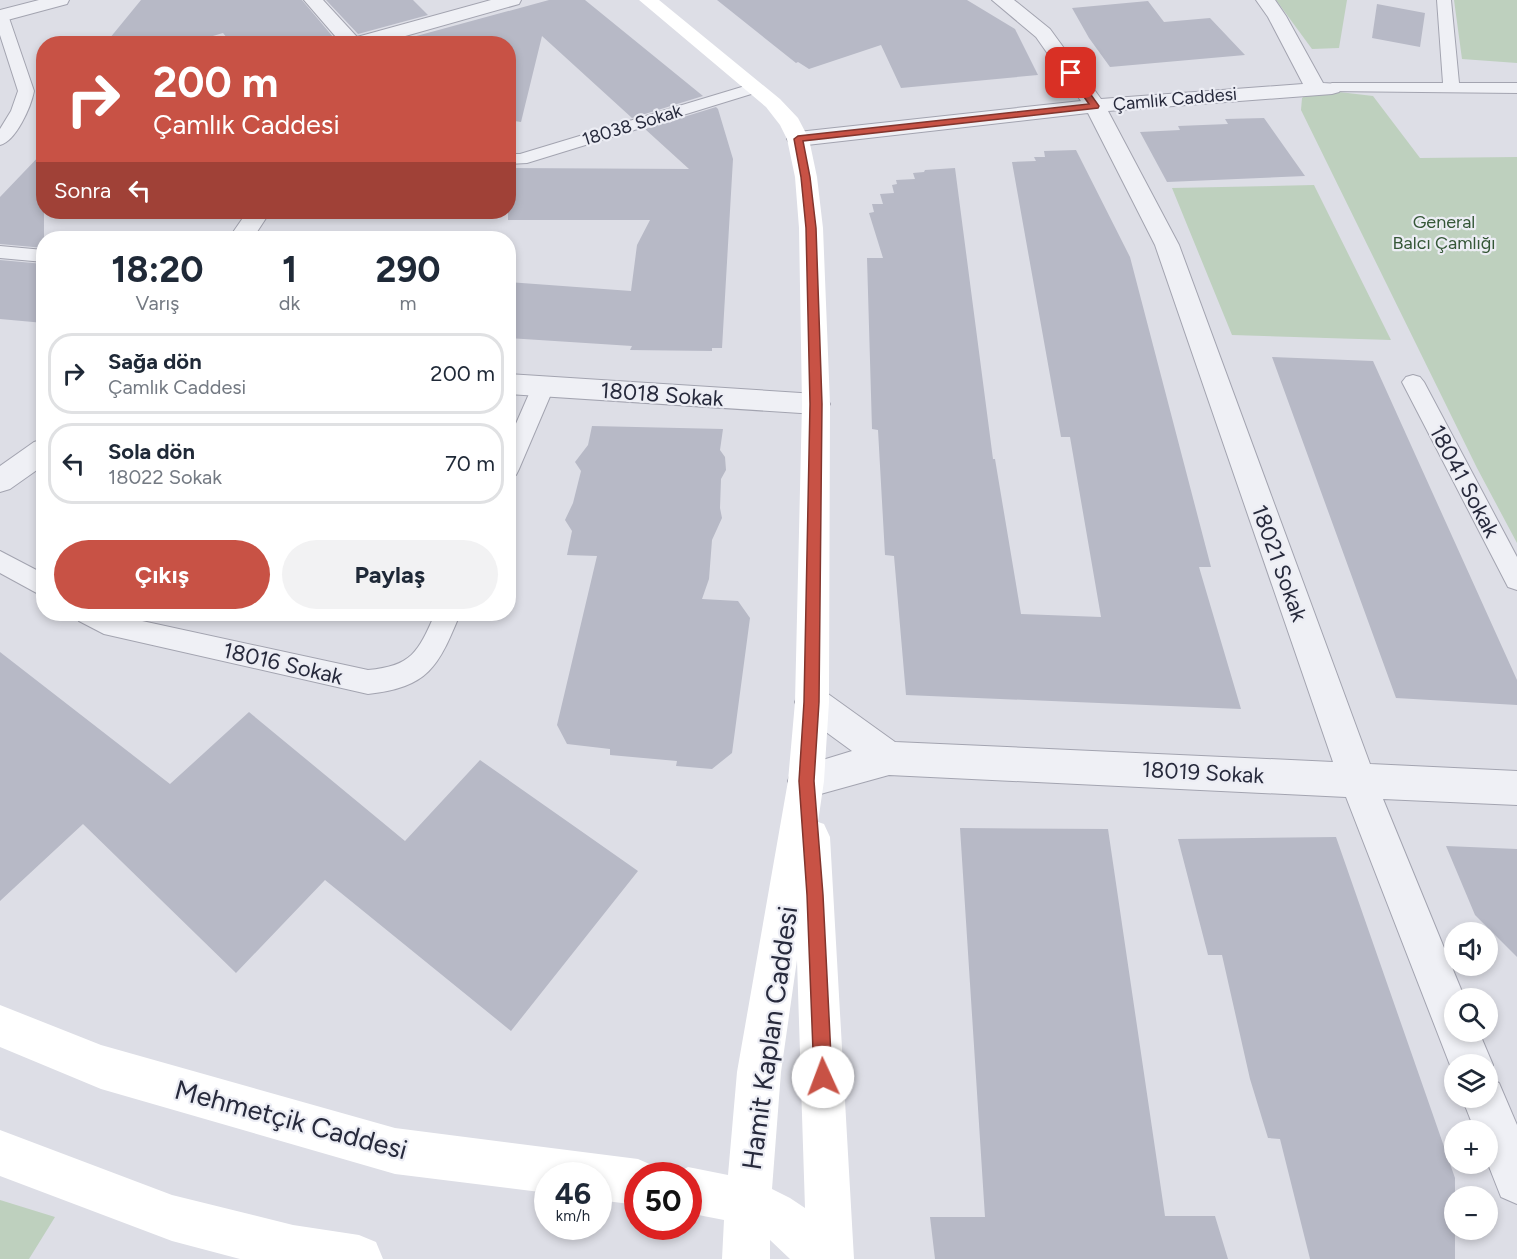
<!DOCTYPE html>
<html lang="tr">
<head>
<meta charset="utf-8">
<style>
  :root { --surface:#fff; --page:#f2f2f3; --text:#1f2937; --muted:#747a83; --line:#e0e1e3; --accent:#c85245 }
  body { margin:0; font-family:Figtree,sans-serif; background:var(--page); color:var(--text); height:100vh; display:flex; flex-direction:column; font-size:22px; white-space:nowrap }
  * { box-sizing:border-box; margin:0 }
  p { font-size:20px; color:var(--muted) }
  .icon { flex:none; width:33px; height:33px; fill:none; stroke:currentColor; stroke-width:2; stroke-linecap:round; stroke-linejoin:round }
  .map { position:relative; flex:1; overflow:hidden }
  .side { position:absolute; left:36px; top:231px; width:480px; height:390px; display:flex; flex-direction:column; background:var(--surface); border-radius:24px; box-shadow:0 3px 9px #0003 }
  .side>* { flex:none }
  .banner { position:absolute; left:36px; top:36px; width:480px; height:183px; border-radius:24px; box-shadow:0 3px 9px #0003; background:#c85245; color:#fff; overflow:hidden }
  .buttons { position:absolute; left:1444px; top:922px; display:grid; gap:12px }
  .buttons a { display:grid; place-items:center; width:54px; height:54px; border-radius:50%; background:var(--surface); box-shadow:0 3px 9px #0003; font-size:30px }
  .speed { position:absolute; left:534px; top:1162px; display:flex; gap:12px; font-size:30px; font-weight:700; text-align:center }
  .speed>* { display:grid; place-content:center; width:78px; height:78px; border-radius:50%; background:var(--surface); box-shadow:0 3px 9px #0003; line-height:1 }
  .speed small { font-size:15px; font-weight:400 }
  .speed .limit { border:9px solid #d22; background:#fff; color:#111 }
  .pin { position:absolute; display:grid; place-items:center; width:51px; height:51px; color:#fff; margin:-26px; border-radius:12px; box-shadow:0 3px 9px #0006 }
  .me { position:absolute; width:66px; margin:-33px; rotate:358deg; stroke-linejoin:round; filter:drop-shadow(0 0 4px #0008) }
  .turn { display:flex; align-items:center; gap:21px; height:126px; padding:0 18px; font-size:27px }
  .turn .icon { width:78px; height:78px; stroke-width:2.5 }
  .turn b { display:block; font-size:42px; line-height:51px }
  .then { display:flex; align-items:center; height:57px; padding:0 18px; background:#0003; gap:12px; font-size:22px }
  .eta { display:flex; justify-content:space-evenly; align-items:center; height:102px; text-align:center }
  .eta b { font-size:36px; font-weight:700; line-height:42px }
  .action { display:flex; gap:12px; margin-top:auto; padding:12px 18px }
  .action a { flex:1; height:69px; border-radius:36px; background:var(--accent); color:#fff; font-size:24px; font-weight:700; line-height:69px; text-align:center }
  .action a+a { background:var(--page); color:var(--text) }
  ul { padding:0; list-style:none }
  li { display:flex; align-items:center; gap:18px; height:81px; margin:0 12px 9px; padding:0 6px; border:3px solid var(--line); border-radius:24px }
  li div { flex:1 }
  li b { display:block; font-size:22px }
  li em { font-style:normal }
  .map>svg:first-child { display:block }
  .green { fill:#bed0be }
  .building { fill:#b7b9c6 }
  .lines { fill:none; stroke-linecap:round; stroke-linejoin:round }
  .lane-casing { stroke:#a3a4b0; stroke-width:2 }
  .street-casing { stroke:#a3a4b0; stroke-width:2 }
  .lane { fill:#eff0f5; fill-rule:evenodd }
  .street { fill:#eff0f5; fill-rule:evenodd }
  .secondary { fill:#fff; fill-rule:evenodd }
  .route { fill:#c85245; stroke:#82352d; stroke-width:1.5 }
  .labels { text-anchor:middle; stroke-width:4.5; stroke-linejoin:round; paint-order:stroke }
  .far-street-label { font-size:18px; fill:#272a3c; stroke:#ecedf4 }
  .far-park-label { font-size:18px; fill:#355737; stroke:#ecedf4 }
  .street-label { font-size:22px; fill:#272a3c; stroke:#ecedf4 }
  .near-street-label { font-size:27px; fill:#272a3c; stroke:#ecedf4 }
</style>
</head>
<body>
<div class="map">
<svg width="1517" height="1259" viewBox="0 0 1517 1259">
  <rect width="100%" height="100%" fill="#dddee6"/>
  <!-- green -->
  <path class="green" d="M 1276,0 L 1347,0 L 1339,48 L 1312,49 Z
    M 1454,0 L 1517,0 L 1517,63 L 1462,59 Z
    M 1314,89 L 1373,96 L 1420,158 L 1517,157 L 1517,543 L 1477,468 L 1301,110 L 1302,98 Z
    M 1314,185 L 1391,340 L 1232,335 L 1172,188 Z
    M 0,1200 L 55,1217 L 29,1259 L 0,1259 Z"/>
  <!-- building -->
  <path class="building" d="M 141,0 L 302,0 L 339,44 L 232,44 L 223,33 L 186,44 L 105,44 Z
    M 326,0 L 413,0 L 428,15 L 358,34 Z
    M 549,0 L 585,0 L 703,96 L 632,118 L 542,36 L 521,122 L 508,120 L 508,44 L 387,44 Z
    M 717,0 L 967,0 L 1015,29 L 1038,75 L 901,88 L 881,45 L 809,69 L 798,62 L 796,63 Z
    M 1148,1 L 1164,22 L 1210,18 L 1245,55 L 1110,67 L 1089,38 L 1072,8 Z
    M 1377,4 L 1425,13 L 1420,47 L 1372,38 Z
    M 716,107 L 718,109 L 733,159 L 722,348 L 712,348 L 712,351 L 630,350 L 632,346 L 508,338 L 508,282 L 631,291 L 637,245 L 650,220 L 508,220 L 508,168 L 689,169 L 645,129 Z
    M 1264,118 L 1305,176 L 1167,182 L 1140,132 L 1180,130 L 1178,126 L 1228,124 L 1225,119 Z
    M 1076,150 L 1130,257 L 1211,567 L 1199,567 L 1241,709 L 906,695 L 894,556 L 885,555 L 878,430 L 872,429 L 867,258 L 883,258 L 869,213 L 874,212 L 872,204 L 883,204 L 880,194 L 894,193 L 892,185 L 897,184 L 896,180 L 915,179 L 913,173 L 924,172 L 925,170 L 955,168 L 993,459 L 995,459 L 1021,614 L 1101,617 L 1070,437 L 1061,437 L 1012,162 L 1036,161 L 1034,157 L 1045,157 L 1044,151 Z
    M 44,151 L 44,248 L 0,244 L 0,197 Z
    M 0,260 L 44,264 L 44,323 L 0,319 Z
    M 1272,357 L 1373,361 L 1517,680 L 1517,705 L 1396,698 Z
    M 592,426 L 723,429 L 720,450 L 725,457 L 726,470 L 721,479 L 720,508 L 722,518 L 712,540 L 709,579 L 702,599 L 738,601 L 750,618 L 732,753 L 712,769 L 676,766 L 677,761 L 610,755 L 610,749 L 567,744 L 557,725 L 597,556 L 567,555 L 572,531 L 565,520 L 573,503 L 581,471 L 575,462 L 588,445 Z
    M 0,652 L 170,784 L 249,712 L 405,841 L 480,760 L 638,871 L 511,1031 L 325,880 L 236,973 L 83,824 L 0,901 Z
    M 960,828 L 1108,829 L 1165,1216 L 1215,1216 L 1228,1259 L 935,1259 L 930,1217 L 985,1217 Z
    M 1336,837 L 1455,1178 L 1455,1259 L 1310,1259 L 1280,1139 L 1268,1138 L 1250,1079 L 1222,955 L 1208,955 L 1178,839 Z
    M 1446,846 L 1517,849 L 1517,957 L 1475,915 Z"/>
  <g class="lines">
    <defs>
      <path id="lane" d="M 1437,0 L 1451,0 L 1459,83 L 1517,83 L 1517,93 L 1326,91 L 1324,88 L 1332,83 L 1443,83 Z
        M 0,11 L 6,12 L 8,15 L 34,91 C 31,107 16,141 0,145 L 0,129 L 11,111 L 18,91 L 0,35 Z
        M 755,83 L 763,88 L 761,91 L 527,163 L 508,164 L 508,154 L 520,154 Z
        M 0,246 L 44,250 L 44,262 L 0,258 Z
        M 1413,375 L 1420,377 L 1424,382 L 1517,557 L 1517,590 L 1508,587 L 1402,382 L 1406,377 Z
        M 543,380 L 550,382 L 554,387 L 519,469 L 516,475 L 508,477 L 508,442 L 532,387 L 536,382 Z
        M 0,551 L 44,574 L 44,597 L 0,573 Z
        M 75,614 L 110,614 L 368,670 C 412,666 418,652 435,614 L 460,614 C 438,667 429,687 368,694 L 104,634 L 79,621 Z"/>
      <path id="street" d="M 39,0 L 69,0 L 67,4 L 0,22 L 0,10 Z
        M 304,0 L 323,0 L 357,37 L 491,0 L 521,0 L 519,4 L 377,44 L 342,44 Z
        M 992,0 L 1014,0 L 1050,29 L 1101,99 L 1303,84 L 1268,17 L 1256,0 L 1275,0 L 1286,16 L 1323,83 L 1339,84 L 1342,88 L 1339,92 L 1332,94 L 1108,111 L 1179,245 L 1370,764 L 1517,771 L 1517,805 L 1383,799 L 1465,999 L 1455,999 L 1455,1032 L 1479,1032 L 1493,1065 L 1488,1076 L 1488,1065 L 1455,1065 L 1455,1078 L 1346,797 L 889,775 L 806,798 L 793,793 L 788,781 L 793,769 L 852,751 L 800,713 L 795,702 L 800,691 L 812,687 L 824,691 L 895,742 L 1333,762 L 1155,245 L 1088,113 L 798,146 L 790,144 L 787,139 L 790,134 L 798,132 L 1081,101 L 1036,37 Z
        M 247,212 L 270,212 L 253,238 L 229,238 Z
        M 508,374 L 816,394 L 826,397 L 830,404 L 826,411 L 816,414 L 508,394 Z
        M 44,439 L 44,465 L 10,489 L 0,492 L 0,466 L 34,442 Z
        M 1488,1078 L 1499,1083 L 1517,1125 L 1517,1204 L 1501,1197 L 1488,1164 L 1488,1131 L 1475,1131 L 1462,1098 L 1488,1098 Z"/>
    </defs>
    <!-- lane casing -->
    <use href="#lane" class="lane-casing"/>
    <!-- street casing -->
    <use href="#street" class="street-casing"/>
    <!-- lane -->
    <use href="#lane" class="lane"/>
    <!-- street -->
    <use href="#street" class="street"/>
    <!-- secondary -->
    <path class="secondary" d="M 639,0 L 659,0 L 780,99 L 798,118 L 809,139 L 817,177 L 823,228 L 830,404 L 829,702 L 824,781 L 818,822 L 824,824 L 830,837 L 854,1259 L 790,1259 L 770,1240 L 770,1259 L 722,1259 L 724,1220 L 688,1213 L 688,1176 L 671,1176 L 688,1167 L 728,1175 L 737,1072 L 788,781 L 795,702 L 802,404 L 799,228 L 795,177 L 787,139 L 780,125 L 766,107 ZM 797,960 L 805,1208 L 790,1198 L 772,1189 L 781,1072 Z
      M 0,1005 L 101,1045 L 395,1128 L 638,1159 L 654,1166 L 658,1176 L 638,1176 L 638,1205 L 598,1200 L 598,1176 L 548,1176 L 548,1193 L 395,1174 L 101,1089 L 0,1047 Z
      M 0,1130 L 172,1195 L 293,1225 L 359,1235 L 376,1242 L 383,1259 L 240,1259 L 172,1241 L 0,1176 Z"/>
  </g>
  <!-- route -->
  <path class="route" d="M 1068,71 L 1074,71 L 1099,106 L 1098,108 L 803,141 L 810,177 L 816,228 L 822,404 L 819,702 L 814,781 L 823,895 L 832,1077 L 829,1083 L 823,1086 L 816,1083 L 814,1077 L 807,895 L 799,781 L 804,702 L 810,404 L 806,228 L 801,177 L 794,139 L 798,136 L 1089,104 L 1067,73 Z"/>
  <g class="labels">
    <!-- far-street labels -->
    <g class="far-street-label">
      <text transform="translate(1175 99) rotate(-5)" y="6">Çamlık Caddesi</text>
      <text transform="translate(632 125) rotate(-17)" y="6">18038 Sokak</text>
    </g>
    <!-- far-park labels -->
    <g class="far-park-label">
      <text x="1444" y="228">General<tspan x="1444" dy="21">Balcı Çamlığı</tspan></text>
    </g>
    <!-- street labels -->
    <g class="street-label">
      <text transform="translate(662 394) rotate(4)" y="8">18018 Sokak</text>
      <text transform="translate(1465 481) rotate(62)" y="8">18041 Sokak</text>
      <text transform="translate(1280 563) rotate(70)" y="8">18021 Sokak</text>
      <text transform="translate(283 663) rotate(13)" y="8">18016 Sokak</text>
      <text transform="translate(1203 772) rotate(3)" y="8">18019 Sokak</text>
    </g>
    <!-- near-street labels -->
    <g class="near-street-label">
      <text transform="translate(770 1038) rotate(-82)" y="9">Hamit Kaplan Caddesi</text>
      <text transform="translate(291 1120) rotate(15)" y="9">Mehmetçik Caddesi</text>
    </g>
  </g>
</svg>
<div class="buttons">
<a><svg class="icon" aria-label="sound" viewBox="0 0 24 24"><path d="M4 9h4l5-4v14l-5-4H4zM17 9q2 3 0 6"/></svg></a>
<a><svg class="icon" aria-label="search" viewBox="0 0 24 24"><circle cx="10" cy="10" r="6"/><path d="M15 15l6 6"/></svg></a>
<a><svg class="icon" aria-label="layers" viewBox="0 0 24 24"><path d="M12 4l9 5-9 5-9-5zM3 14l9 5 9-5"/></svg></a>
<a>+</a>
<a>−</a>
</div>
<div class="speed"><div>46<small>km/h</small></div><div class="limit">50</div></div>
<div class="pin" style="left:1071px;top:73px;background:#d93025"><svg class="icon" aria-label="arrive" viewBox="0 0 24 24"><path d="M6 21V4h12l-3 4 3 4H6"/></svg></div>
<svg class="me" style="left:823px;top:1077px" viewBox="-20 -20 40 40"><circle r="19" fill="#fff"/><path d="M0-13L10 11 0 6-10 11z" fill="#c85245"/></svg>
<div class="banner">
<div class="turn"><svg class="icon" aria-label="right" viewBox="0 0 24 24"><path d="M7 20v-9h11M14 6l5 5-5 5"/></svg><div><b>200 m</b>Çamlık Caddesi</div></div>
<div class="then">Sonra<svg class="icon" aria-label="left" viewBox="0 0 24 24"><path d="M17 20v-9H6M10 6l-5 5 5 5"/></svg></div>
</div>
<section class="side">
<div class="eta">
<div><b>18:20</b><p>Varış</p></div>
<div><b>1</b><p>dk</p></div>
<div><b>290</b><p>m</p></div>
</div>
<ul>
<li><svg class="icon" aria-label="right" viewBox="0 0 24 24"><path d="M7 20v-9h11M14 6l5 5-5 5"/></svg><div><b>Sağa dön</b><p>Çamlık Caddesi</p></div><em>200 m</em></li>
<li><svg class="icon" aria-label="left" viewBox="0 0 24 24"><path d="M17 20v-9H6M10 6l-5 5 5 5"/></svg><div><b>Sola dön</b><p>18022 Sokak</p></div><em>70 m</em></li>
</ul>
<div class="action"><a>Çıkış</a><a>Paylaş</a></div>
</section>
</div>
</body>
</html>
